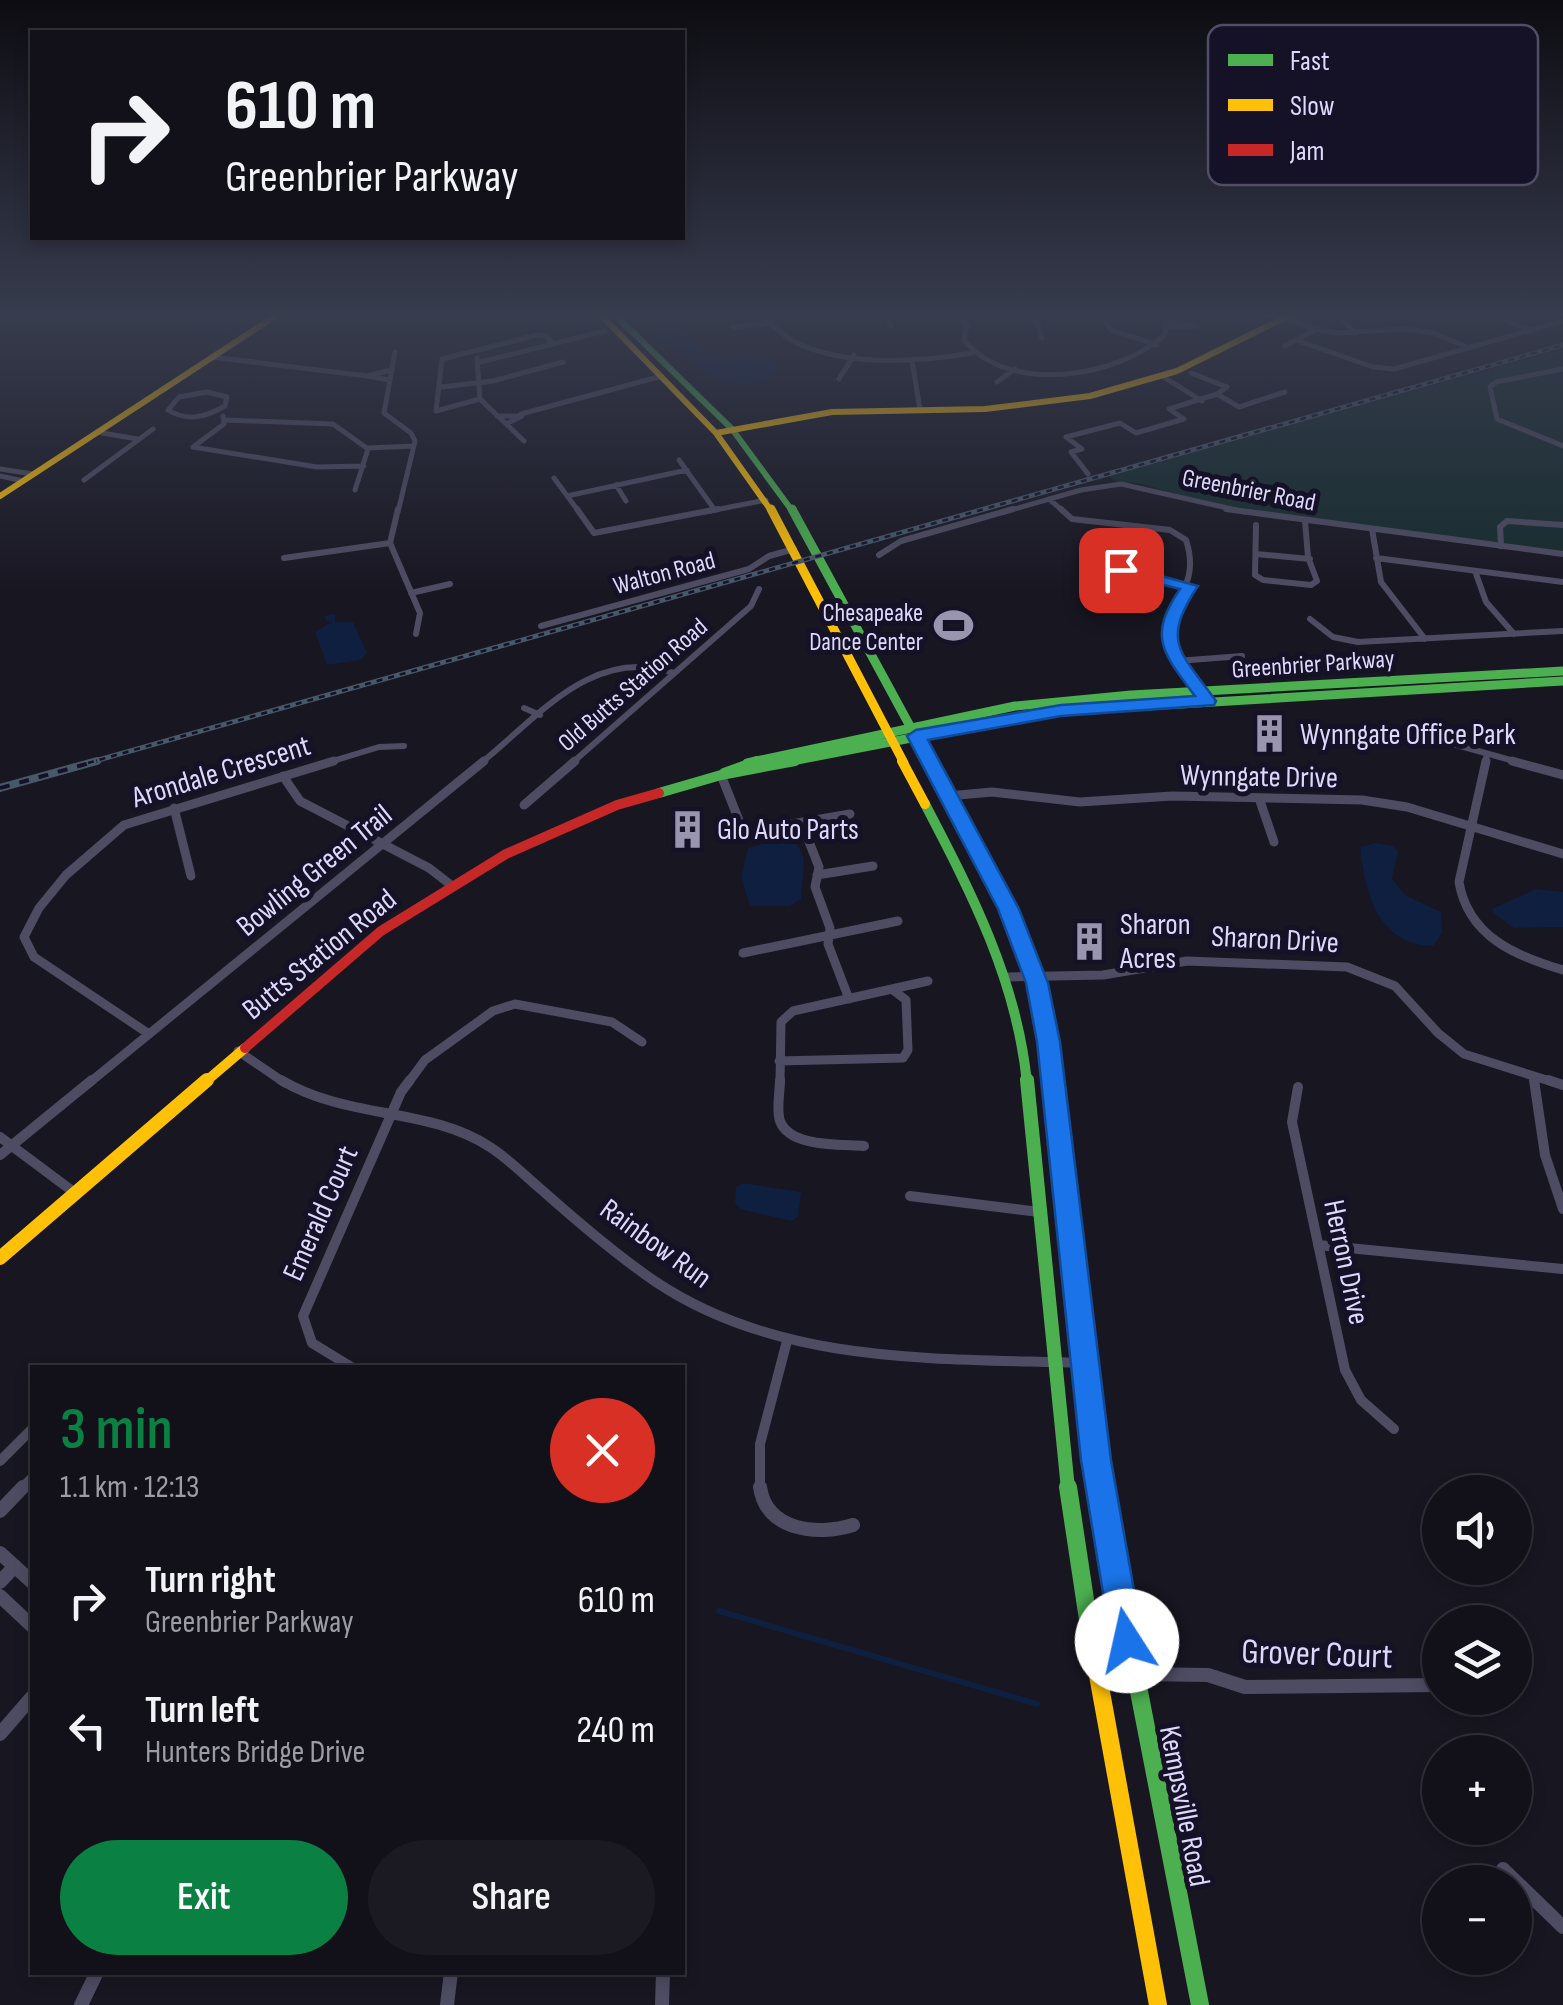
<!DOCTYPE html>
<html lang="en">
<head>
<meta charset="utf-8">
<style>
  :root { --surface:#121019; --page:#1b1922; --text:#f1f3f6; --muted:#9c9da2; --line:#313038; --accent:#0b8043 }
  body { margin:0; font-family:"Sofia Sans Condensed",sans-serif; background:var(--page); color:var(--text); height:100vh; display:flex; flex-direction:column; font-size:38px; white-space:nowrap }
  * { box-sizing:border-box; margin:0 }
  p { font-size:32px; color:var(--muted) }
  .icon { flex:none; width:55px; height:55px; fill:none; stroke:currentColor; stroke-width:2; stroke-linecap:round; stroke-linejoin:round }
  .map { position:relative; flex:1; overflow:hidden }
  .drawer { position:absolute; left:30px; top:1365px; width:655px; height:610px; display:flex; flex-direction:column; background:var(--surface); border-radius:0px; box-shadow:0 5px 15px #0003,0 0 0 2px var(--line) }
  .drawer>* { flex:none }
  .guide { position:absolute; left:30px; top:30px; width:655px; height:210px; border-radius:0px; box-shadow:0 5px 15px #0003,0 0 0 2px var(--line); background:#121019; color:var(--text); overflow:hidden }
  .buttons { position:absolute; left:1422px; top:1475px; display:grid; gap:20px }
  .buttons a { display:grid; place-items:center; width:110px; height:110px; border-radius:50%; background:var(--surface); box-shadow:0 5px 15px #0003,0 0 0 2px var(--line); font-size:50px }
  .pin { position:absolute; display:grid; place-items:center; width:85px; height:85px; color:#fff; margin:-42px; border-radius:20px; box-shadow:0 5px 15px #0006 }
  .me { position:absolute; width:110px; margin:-55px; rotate:350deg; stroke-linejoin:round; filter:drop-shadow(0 0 8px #0008) }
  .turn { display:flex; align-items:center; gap:35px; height:210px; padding:0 30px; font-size:45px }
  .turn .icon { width:130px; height:130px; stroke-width:2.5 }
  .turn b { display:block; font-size:70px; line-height:85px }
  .round { display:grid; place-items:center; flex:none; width:105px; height:105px; border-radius:52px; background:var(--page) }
  .head { display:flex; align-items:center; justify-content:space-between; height:170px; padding:0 30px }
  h1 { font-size:60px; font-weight:600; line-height:75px; color:var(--accent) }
  .cta { display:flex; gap:20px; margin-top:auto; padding:20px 30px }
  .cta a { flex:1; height:115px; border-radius:60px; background:var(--accent); color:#fff; font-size:40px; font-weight:600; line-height:115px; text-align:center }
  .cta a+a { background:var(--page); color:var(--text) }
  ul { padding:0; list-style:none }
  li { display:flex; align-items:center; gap:30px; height:130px; padding:0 30px }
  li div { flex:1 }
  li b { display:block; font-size:38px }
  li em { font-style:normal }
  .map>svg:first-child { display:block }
  .green { fill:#152c2d }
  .water { fill:#0f1f3f }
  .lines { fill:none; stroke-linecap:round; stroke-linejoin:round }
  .stream-far1 { stroke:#0f1f3f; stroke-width:2.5 }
  .stream { stroke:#0f1f3f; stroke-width:6 }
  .street-far4 { stroke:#4e4c62; stroke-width:5 }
  .street-far3 { stroke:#4e4c62; stroke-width:6 }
  .street-far2 { stroke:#4e4c62; stroke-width:9 }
  .street-far1 { stroke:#4e4c62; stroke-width:10 }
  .street { stroke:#4e4c62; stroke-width:14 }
  .fast-far4 { stroke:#4caf50; stroke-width:6 }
  .fast-far3 { stroke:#4caf50; stroke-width:9 }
  .fast-far2 { stroke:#4caf50; stroke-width:10 }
  .fast-far1 { stroke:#4caf50; stroke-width:14 }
  .fast { stroke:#4caf50; stroke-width:18 }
  .slow-far4 { stroke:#ffc107; stroke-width:6 }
  .slow-far3 { stroke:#ffc107; stroke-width:9 }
  .slow-far2 { stroke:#ffc107; stroke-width:10 }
  .slow-far1 { stroke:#ffc107; stroke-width:14 }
  .slow { stroke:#ffc107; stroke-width:18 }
  .jam { stroke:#c62828; stroke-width:10 }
  .rail-far1-casing { stroke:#475969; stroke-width:5 }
  .rail-casing { stroke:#475969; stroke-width:8 }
  .rail-far1 { stroke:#151126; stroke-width:2.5; stroke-dasharray:6; stroke-linecap:butt }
  .rail { stroke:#151126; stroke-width:4; stroke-dasharray:10; stroke-linecap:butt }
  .route { fill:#1a73e8; stroke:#114b97; stroke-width:2.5 }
  .labels { text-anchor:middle; stroke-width:10; stroke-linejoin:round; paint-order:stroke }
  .far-street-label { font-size:25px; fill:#ded9fc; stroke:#151126 }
  .far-poi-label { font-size:25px; fill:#ded9fc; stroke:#151126; text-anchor:end }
  .poi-label { font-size:30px; fill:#ded9fc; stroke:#151126; text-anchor:start }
  .street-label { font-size:30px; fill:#ded9fc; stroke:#151126 }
  .near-street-label { font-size:35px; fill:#ded9fc; stroke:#151126 }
  .key { fill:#151126; stroke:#514d66; stroke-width:2.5 }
  .key-label { font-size:28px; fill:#ded9fc }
</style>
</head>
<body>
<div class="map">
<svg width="1563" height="2005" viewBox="0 0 1563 2005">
  <rect width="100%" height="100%" fill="#181621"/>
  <!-- green -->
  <path class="green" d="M 1563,349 L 1563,552 L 1222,507 L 1138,483 L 1117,482 L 1108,476 Z"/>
  <!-- water -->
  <path class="water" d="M 640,313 L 662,313 L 713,356 L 754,354 L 777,363 L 778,368 L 773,377 C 720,405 673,347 640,313 Z
    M 335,614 L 335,622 L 353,622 L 367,653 L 360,660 L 327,665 L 315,632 L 332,622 L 326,621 L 324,616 Z
    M 789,838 C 812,852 801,877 801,899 L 790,906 L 750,906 L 741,877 L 748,848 Z
    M 1376,843 L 1394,846 L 1398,852 L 1392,879 L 1405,895 L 1441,912 L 1442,933 L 1433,946 C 1378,945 1365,893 1360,847 Z
    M 1536,889 L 1563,892 L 1563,927 L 1514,928 L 1493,913 L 1492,909 Z
    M 743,1183 L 801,1192 L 798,1217 L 791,1221 L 740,1209 L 735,1203 L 736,1187 Z"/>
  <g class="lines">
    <!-- stream-far1 -->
    <path class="stream-far1" d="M 93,313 L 236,334"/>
    <!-- stream -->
    <path class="stream" d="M 719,1611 L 1037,1704"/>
    <!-- street-far4 -->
    <path class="street-far4" d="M 759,313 C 770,323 782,335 795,342 C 846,367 918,362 972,353
      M 885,313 L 891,326
      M 957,313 L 967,326 L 964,340 C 1008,395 1117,378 1165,335 L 1167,313
      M 1026,313 L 1038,324 L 1042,338
      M 1100,313 L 1111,330 L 1157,345
      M 1263,313 L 1317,329 L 1286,317
      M 1351,313 L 1341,319 L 1356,333
      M 1489,313 L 1531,331
      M 1166,326 L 1197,326 L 1167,321
      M 733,327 L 770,323
      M 1296,340 L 1373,367 L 1394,369 L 1563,321
      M 1285,346 L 1317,329 L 1337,333 L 1406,329 L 1434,333 L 1469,348
      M 395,352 L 384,413 L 411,433 L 415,441 L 398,512
      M 212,357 L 367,376
      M 477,358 L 480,399 L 524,441
      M 912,360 L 920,410
      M 480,362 L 605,331
      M 1563,369 L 1496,382 L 1490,387 L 1497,419 L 1563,446
      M 1191,373 L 1227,387 L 1217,394
      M 1162,376 L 1202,401
      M 839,379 L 854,355
      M 389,380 L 367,376 L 391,370
      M 997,382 L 1015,369
      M 441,387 L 493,381 L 563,362
      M 207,392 L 227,397 L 225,406 C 206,417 187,422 168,410 L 179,397 Z
      M 480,399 L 436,411 L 442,359 L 537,335 L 546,336 L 552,343
      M 521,414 L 662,376
      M 497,416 L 522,416 L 506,424
      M 225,420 L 333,424 L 368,449 L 355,490
      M 97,432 L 137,439
      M 193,447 L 317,467 L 364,466
      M 193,447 L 224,424 L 223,416
      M 367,448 L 414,446
      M 679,460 L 714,509
      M 0,469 L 33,474
      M 1088,474 L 1071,452 L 1082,449 L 1066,437 L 1120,423 L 1136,433 L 1184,419 L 1169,409 L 1217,394 L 1239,407 L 1285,392
      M 0,476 L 23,481
      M 554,478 L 579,512
      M 84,480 L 153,429
      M 616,485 L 626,501
      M 567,496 L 687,470
      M 1049,499 L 1064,512
      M 705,512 L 766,500
      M 1004,512 L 1081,490 L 1121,484 L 1245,512"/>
    <!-- street-far3 -->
    <path class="street-far3" d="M 398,509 L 390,543 L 420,613 L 416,634
      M 577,509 L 594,533 L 718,509
      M 1061,509 L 1072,519 L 1170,530 L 1186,540 C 1203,592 1161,602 1168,640 C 1172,663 1194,682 1207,701
      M 1226,509 L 1563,554
      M 1256,525 L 1255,575 L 1263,580 L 1311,585 L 1317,581 L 1308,557 L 1305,521
      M 1372,529 L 1381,582 L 1425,639
      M 1084,543 L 1106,565 L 1190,586
      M 1501,546 L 1500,527 L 1507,521 L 1563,525
      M 1256,554 L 1310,559
      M 879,555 L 901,541 L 1013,509
      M 284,558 L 390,543
      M 1376,558 L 1563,582
      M 1475,571 L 1486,602 L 1514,634
      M 411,593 L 450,584
      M 1310,619 L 1333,637 L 1358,642 L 1563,631
      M 541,626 L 749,569 L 769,556 L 794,549
      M 1177,661 L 1242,656
      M 524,708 L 540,715
      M 1415,739 L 1435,739 L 1521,763
      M 326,763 L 379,747 L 404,746
      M 481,763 C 539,716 593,646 674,673
      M 572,763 L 751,606 L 759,589
      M 1485,763 L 1487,754"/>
    <!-- street-far2 -->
    <path class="street-far2" d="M 1486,761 L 1459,882 C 1468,936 1515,956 1563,970
      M 1512,761 L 1563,775
      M 721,775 L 740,823 L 751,831 L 850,814
      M 283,776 L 300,801 L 429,868 L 451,885
      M 948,796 L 992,792 L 1080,802 L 1172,796 L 1362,800 L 1407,807 L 1563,854
      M 1259,798 L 1274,842
      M 524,805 L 575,761
      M 174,808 L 191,876
      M 802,824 L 819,867 L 815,887 L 830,928 L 828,944 L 849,999
      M 817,875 L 873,866
      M 743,953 L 898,921
      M 1009,977 L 1103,975 L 1187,961 L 1347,967 L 1395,986 L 1438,1033 L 1464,1054 L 1556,1083
      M 149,1034 L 34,957 L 24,937 L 39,908 L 66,875 L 124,825 L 334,761
      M 238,1051 L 285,1083
      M 779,1061 L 903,1058 L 908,1050 L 906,1000 L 893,990
      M 1534,1077 L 1535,1083
      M 89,1083 L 484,761
      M 408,1083 L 425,1060 L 493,1011 L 515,1004 L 612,1022 L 642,1042
      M 780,1083 L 781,1022 L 793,1011 L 928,981"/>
    <!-- street-far1 -->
    <path class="street-far1" d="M 281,1080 C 348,1120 430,1107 490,1147 C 509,1159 526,1177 543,1191 C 579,1223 616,1255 656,1282 C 782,1366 939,1358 1084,1363
      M 780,1080 C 780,1092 776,1110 780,1121 C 790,1148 842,1144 864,1146
      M 1534,1080 L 1545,1155 L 1563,1209
      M 1548,1080 L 1563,1085
      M 1298,1087 L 1292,1122 L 1345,1370 L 1361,1400 L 1394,1429
      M 0,1137 L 75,1193
      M 0,1155 L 92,1080
      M 910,1196 L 1039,1212
      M 1318,1245 L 1563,1269
      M 353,1368 L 312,1343 L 303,1316 L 401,1092 L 410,1080
      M 0,1461 L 32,1429
      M 21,1489 L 32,1478
      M 760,1489 L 760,1444 L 787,1341"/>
    <!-- street -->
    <path class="street" d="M 760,1487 C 766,1531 818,1536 853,1525
      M 0,1511 L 23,1487
      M 0,1553 L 32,1582
      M 0,1582 L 15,1566
      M 0,1596 L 32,1626
      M 1135,1674 L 1208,1675 L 1245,1687 L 1440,1685
      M 0,1734 L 32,1697
      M 1503,1869 L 1563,1927
      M 81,2005 L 97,1972
      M 447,2005 L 451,1972
      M 662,2005 L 663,1972"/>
    <!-- fast-far4 -->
    <path class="fast-far4" d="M 613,313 L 732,429 L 793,512"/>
    <!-- fast-far3 -->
    <path class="fast-far3" d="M 792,509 L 930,763
      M 747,763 L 1015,706 L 1131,695 L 1563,671
      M 782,763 L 1046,712 L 1563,681"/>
    <!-- fast-far2 -->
    <path class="fast-far2" d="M 928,761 L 1009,909 L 1036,979
      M 724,773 L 757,761
      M 659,793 L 721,775 L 795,761
      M 925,804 C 972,894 1017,981 1027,1083"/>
    <!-- fast-far1 -->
    <path class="fast-far1" d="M 1027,1080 L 1068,1489"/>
    <!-- fast -->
    <path class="fast" d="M 1068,1487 L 1089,1626
      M 1107,1527 L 1200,2005"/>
    <!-- slow-far4 -->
    <path class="slow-far4" d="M 599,313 L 716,433 L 772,512
      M 716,433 L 832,412 L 985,409 L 1090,396 L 1177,371 L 1294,313
      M 0,496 L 280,313"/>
    <!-- slow-far3 -->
    <path class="slow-far3" d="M 771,509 L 904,763"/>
    <!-- slow-far2 -->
    <path class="slow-far2" d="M 902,761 L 925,804
      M 1036,979 L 1053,1083
      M 204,1083 L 245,1048"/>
    <!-- slow-far1 -->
    <path class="slow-far1" d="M 1052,1080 L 1102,1489
      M 0,1258 L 207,1080"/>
    <!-- slow -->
    <path class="slow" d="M 1102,1487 L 1107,1527
      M 1089,1626 L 1158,2005"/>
    <!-- jam -->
    <path class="jam" d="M 245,1048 L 381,931 L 506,854 L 617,805 L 659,793"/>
    <defs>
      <path id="rail-far1" d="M 88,763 L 1563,345"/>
      <path id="rail" d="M 0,788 L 97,761"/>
    </defs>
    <!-- rail-far1 casing -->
    <use href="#rail-far1" class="rail-far1-casing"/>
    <!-- rail casing -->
    <use href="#rail" class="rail-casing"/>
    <!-- rail-far1 -->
    <use href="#rail-far1" class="rail-far1"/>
    <!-- rail -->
    <use href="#rail" class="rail"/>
  </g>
  <!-- sky -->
  <linearGradient id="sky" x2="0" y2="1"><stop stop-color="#0d0c12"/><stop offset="0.53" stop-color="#373c4e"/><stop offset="1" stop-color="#373c4e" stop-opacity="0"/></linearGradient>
  <rect width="1563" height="593" fill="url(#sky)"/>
  <!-- route -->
  <path class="route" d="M 1121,565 L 1198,586 C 1160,643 1181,652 1216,701 L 1214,705 L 1061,716 L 928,740 L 1019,909 L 1048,983 L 1060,1042 L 1111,1460 L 1143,1641 L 1139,1652 L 1127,1657 L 1115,1652 L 1111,1641 L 1081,1460 L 1037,1042 L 1026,983 L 998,909 L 907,736 L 916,730 L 1061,705 L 1195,696 C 1163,653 1147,637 1180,589 L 1116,573 L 1116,566 Z"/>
  <!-- icons -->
  <defs>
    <symbol id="stadium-bare" viewBox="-9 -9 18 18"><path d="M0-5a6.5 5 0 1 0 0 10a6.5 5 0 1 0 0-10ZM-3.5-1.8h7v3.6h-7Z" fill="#9995af" stroke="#151126" stroke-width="2.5" paint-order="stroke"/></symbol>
    <symbol id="building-bare" viewBox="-9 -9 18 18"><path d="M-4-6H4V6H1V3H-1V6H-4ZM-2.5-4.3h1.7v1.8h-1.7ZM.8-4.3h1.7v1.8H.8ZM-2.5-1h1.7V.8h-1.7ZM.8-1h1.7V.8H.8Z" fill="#9995af" stroke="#151126" stroke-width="2.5" paint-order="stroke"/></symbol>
  </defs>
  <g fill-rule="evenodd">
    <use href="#stadium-bare" x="926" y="598" width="55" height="55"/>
    <use href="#building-bare" x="1242" y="706" width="55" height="55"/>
    <use href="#building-bare" x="660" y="802" width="55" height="55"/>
    <use href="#building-bare" x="1062" y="914" width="55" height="55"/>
  </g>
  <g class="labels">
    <!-- far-street labels -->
    <g class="far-street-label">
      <text transform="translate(1249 489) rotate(11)" y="9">Greenbrier Road</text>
      <text transform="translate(664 572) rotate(-15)" y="9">Walton Road</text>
      <text transform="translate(1313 663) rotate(-4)" y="9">Greenbrier Parkway</text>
      <text transform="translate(632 684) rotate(-41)" y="9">Old Butts Station Road</text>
    </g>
    <!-- far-poi labels -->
    <g class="far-poi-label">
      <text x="923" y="621">Chesapeake<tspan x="923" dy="29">Dance Center</tspan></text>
    </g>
    <!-- poi labels -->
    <g class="poi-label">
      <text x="1300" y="744">Wynngate Office Park</text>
      <text x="717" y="839">Glo Auto Parts</text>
      <text x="1120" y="934">Sharon<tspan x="1120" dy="34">Acres</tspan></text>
    </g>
    <!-- street labels -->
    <g class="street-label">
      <text transform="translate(221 771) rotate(-17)" y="10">Arondale Crescent</text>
      <text transform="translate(1259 776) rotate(1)" y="10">Wynngate Drive</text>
      <text transform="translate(314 870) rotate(-39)" y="10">Bowling Green Trail</text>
      <text transform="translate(1275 939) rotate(3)" y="10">Sharon Drive</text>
      <text transform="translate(319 954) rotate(-39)" y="10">Butts Station Road</text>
      <text transform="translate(320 1213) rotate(-66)" y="10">Emerald Court</text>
      <text transform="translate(656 1243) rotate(36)" y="10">Rainbow Run</text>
      <text transform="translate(1347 1262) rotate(78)" y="10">Herron Drive</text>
      <text transform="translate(1185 1806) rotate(79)" y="10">Kempsville Road</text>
    </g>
    <!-- near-street labels -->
    <g class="near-street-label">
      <text transform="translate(1317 1653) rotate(2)" y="12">Grover Court</text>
    </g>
  </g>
  <!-- legend -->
  <rect x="1208" y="25" width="330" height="160" rx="15" class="key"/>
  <rect x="1228" y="54" width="45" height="12" fill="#4caf50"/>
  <rect x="1228" y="99" width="45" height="12" fill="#ffc107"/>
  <rect x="1228" y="144" width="45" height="12" fill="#c62828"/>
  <g class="key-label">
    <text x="1290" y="70">Fast</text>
    <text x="1290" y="115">Slow</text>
    <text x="1290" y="160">Jam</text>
  </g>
</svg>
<div class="buttons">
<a><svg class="icon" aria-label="sound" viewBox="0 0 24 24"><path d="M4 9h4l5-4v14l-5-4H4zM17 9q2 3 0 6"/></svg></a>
<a><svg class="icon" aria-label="layers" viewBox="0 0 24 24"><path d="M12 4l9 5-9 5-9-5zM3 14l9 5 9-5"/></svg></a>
<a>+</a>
<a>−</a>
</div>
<div class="pin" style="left:1121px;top:570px;background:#d93025"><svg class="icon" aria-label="arrive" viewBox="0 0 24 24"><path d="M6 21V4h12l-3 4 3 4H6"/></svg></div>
<svg class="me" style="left:1127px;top:1641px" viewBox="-20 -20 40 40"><circle r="19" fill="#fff"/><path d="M0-13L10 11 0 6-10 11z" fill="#1a73e8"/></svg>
<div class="guide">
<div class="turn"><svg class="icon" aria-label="right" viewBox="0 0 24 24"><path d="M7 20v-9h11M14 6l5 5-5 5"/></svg><div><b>610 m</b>Greenbrier Parkway</div></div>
</div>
<section class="drawer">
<div class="head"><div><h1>3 min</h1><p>1.1 km · 12:13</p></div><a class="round" style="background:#d93025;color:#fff"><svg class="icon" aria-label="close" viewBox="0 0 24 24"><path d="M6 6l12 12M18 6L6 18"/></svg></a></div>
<ul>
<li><svg class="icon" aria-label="right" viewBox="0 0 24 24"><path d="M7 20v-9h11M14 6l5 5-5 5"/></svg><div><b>Turn right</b><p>Greenbrier Parkway</p></div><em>610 m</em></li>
<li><svg class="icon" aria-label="left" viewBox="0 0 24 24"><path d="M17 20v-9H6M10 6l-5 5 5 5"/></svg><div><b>Turn left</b><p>Hunters Bridge Drive</p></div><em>240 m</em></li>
</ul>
<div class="cta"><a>Exit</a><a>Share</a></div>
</section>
</div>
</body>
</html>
